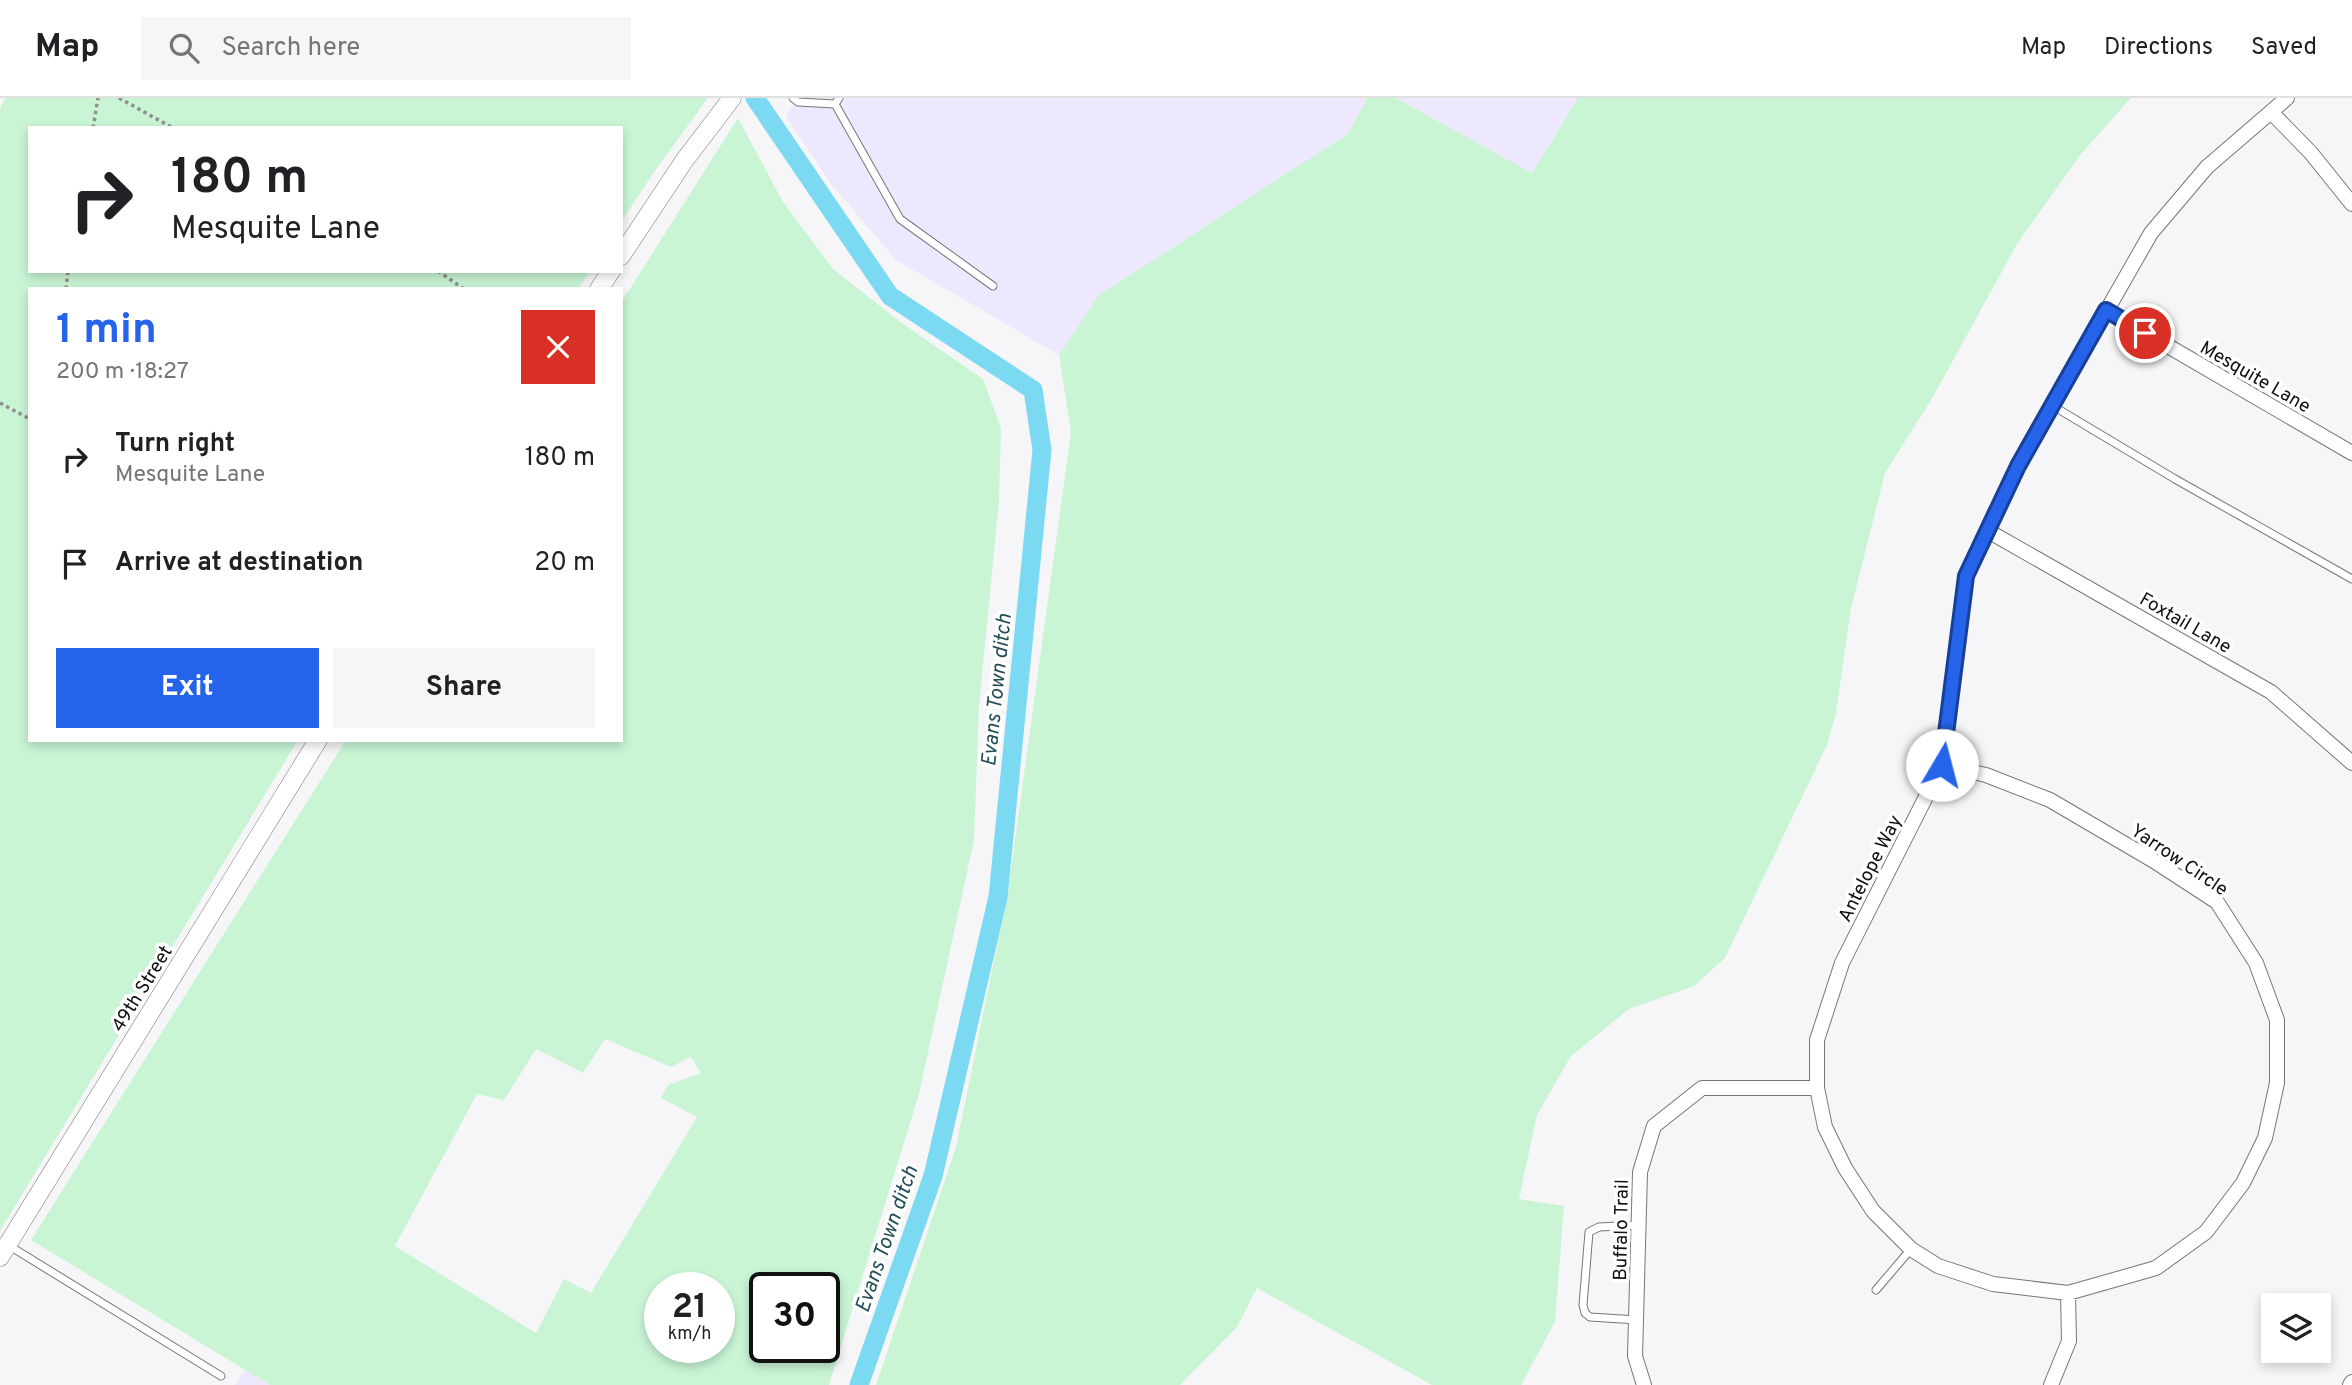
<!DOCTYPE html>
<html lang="en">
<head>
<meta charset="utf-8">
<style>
  :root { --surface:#fff; --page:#f6f6f6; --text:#202124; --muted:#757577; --line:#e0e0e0; --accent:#2563eb }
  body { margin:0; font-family:Overpass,sans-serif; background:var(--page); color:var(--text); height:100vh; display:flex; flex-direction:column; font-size:26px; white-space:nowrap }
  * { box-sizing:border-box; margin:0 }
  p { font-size:23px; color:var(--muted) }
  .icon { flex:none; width:38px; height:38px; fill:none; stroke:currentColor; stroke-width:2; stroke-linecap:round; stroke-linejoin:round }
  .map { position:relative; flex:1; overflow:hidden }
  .panel { position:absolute; left:28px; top:189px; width:595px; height:455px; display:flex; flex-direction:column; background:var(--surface); border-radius:0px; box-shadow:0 4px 10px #0003 }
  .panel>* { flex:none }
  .guide { position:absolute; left:28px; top:28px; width:595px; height:147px; border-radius:0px; box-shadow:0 4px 10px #0003; background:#fff; color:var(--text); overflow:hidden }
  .controls { position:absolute; left:2261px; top:1195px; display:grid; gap:14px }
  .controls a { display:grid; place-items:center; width:70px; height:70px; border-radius:0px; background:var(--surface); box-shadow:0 4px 10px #0003; font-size:35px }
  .speed { position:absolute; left:644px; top:1174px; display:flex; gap:14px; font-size:35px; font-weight:700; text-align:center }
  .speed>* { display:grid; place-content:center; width:91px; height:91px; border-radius:50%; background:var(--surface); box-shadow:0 4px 10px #0003; line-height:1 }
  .speed small { font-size:18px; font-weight:400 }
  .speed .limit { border:4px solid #111; border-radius:10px; background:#fff; color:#111 }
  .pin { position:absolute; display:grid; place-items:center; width:60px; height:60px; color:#fff; margin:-30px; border:4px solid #fff; border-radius:50%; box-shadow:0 2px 7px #0007 }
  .me { position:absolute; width:77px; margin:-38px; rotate:8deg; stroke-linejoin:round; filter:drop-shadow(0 0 5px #0008) }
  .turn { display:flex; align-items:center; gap:24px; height:147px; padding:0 28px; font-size:32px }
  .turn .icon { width:91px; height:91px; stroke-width:2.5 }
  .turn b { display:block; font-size:49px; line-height:60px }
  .round { display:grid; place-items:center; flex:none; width:74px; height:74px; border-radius:0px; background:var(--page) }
  .summary { display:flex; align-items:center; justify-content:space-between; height:119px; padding:0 28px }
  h1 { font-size:42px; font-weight:700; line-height:52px; color:var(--accent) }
  .cta { display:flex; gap:14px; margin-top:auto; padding:14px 28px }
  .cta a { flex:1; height:80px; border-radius:0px; background:var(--accent); color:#fff; font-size:28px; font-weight:700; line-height:80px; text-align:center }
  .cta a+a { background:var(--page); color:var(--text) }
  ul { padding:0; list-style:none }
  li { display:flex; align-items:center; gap:21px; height:105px; padding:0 28px }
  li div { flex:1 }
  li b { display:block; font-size:26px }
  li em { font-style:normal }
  header { display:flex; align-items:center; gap:42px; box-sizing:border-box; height:98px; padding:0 35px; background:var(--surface); border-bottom:2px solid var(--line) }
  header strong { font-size:33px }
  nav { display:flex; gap:38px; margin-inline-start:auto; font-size:24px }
  .search { width:490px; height:63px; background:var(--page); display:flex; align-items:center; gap:18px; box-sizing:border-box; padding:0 24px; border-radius:0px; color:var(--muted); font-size:26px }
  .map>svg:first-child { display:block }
  .industrial { fill:#eee8fe }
  .green { fill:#c9f5d5; fill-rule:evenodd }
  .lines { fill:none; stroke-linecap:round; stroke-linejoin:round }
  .canal { stroke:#7cd9f2; stroke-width:19 }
  .service-casing { stroke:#767678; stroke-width:9 }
  .minor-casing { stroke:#767678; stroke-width:16 }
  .tertiary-casing { stroke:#767678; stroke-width:19 }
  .path { stroke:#919193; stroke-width:3.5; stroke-dasharray:3.5 3.5; stroke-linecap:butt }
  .service { stroke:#fff; stroke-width:7 }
  .minor { stroke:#fff; stroke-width:14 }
  .tertiary { stroke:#fff; stroke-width:18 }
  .route-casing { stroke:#184099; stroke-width:18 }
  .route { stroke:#2563eb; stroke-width:12 }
  .labels { text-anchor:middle; stroke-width:7; stroke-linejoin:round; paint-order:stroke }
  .street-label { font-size:19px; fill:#101011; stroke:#fff }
  .water-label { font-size:21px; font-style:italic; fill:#234e58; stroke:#fff }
</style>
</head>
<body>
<header>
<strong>Map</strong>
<div class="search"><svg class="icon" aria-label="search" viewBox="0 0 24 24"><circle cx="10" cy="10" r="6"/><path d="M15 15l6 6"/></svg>Search here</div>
<nav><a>Map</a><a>Directions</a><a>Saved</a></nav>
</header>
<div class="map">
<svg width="2352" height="1287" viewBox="0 0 2352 1287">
  <rect width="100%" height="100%" fill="#f6f6f8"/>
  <!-- industrial -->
  <path class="industrial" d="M 798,0 L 1367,0 L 1349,35 L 1098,198 L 1059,257 L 896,162 L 832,87 L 786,19 Z
    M 1396,0 L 1578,0 L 1532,75 Z
    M 245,1272 L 270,1287 L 235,1287 Z"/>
  <!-- green -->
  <path class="green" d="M 5,0 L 708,0 L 654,74 L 621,124 L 621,30 L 30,30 L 30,173 L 590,173 L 578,191 L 30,191 L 30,642 L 298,642 L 0,1133 L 0,11 Z
    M 1367,0 L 1396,0 L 1532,75 L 1578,0 L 2131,0 L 2081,56 L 2017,146 L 1933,299 L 1885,375 L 1851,510 L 1836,615 L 1827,647 L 1725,860 L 1694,888 L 1629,911 L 1571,958 L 1537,1017 L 1519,1101 L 1564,1108 L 1555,1224 L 1521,1287 L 1432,1287 L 1257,1190 L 1237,1229 L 1180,1287 L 876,1287 L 956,1049 L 1008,793 L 1071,334 L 1059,257 L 1098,198 L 1349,35 Z
    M 738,20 L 783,104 L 833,171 L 903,226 L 983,281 L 1001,330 L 999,403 L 979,608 L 974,742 L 919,996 L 829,1287 L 270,1287 L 31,1142 L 346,642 L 621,642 L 621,205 ZM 605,941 L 671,969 L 691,959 L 701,975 L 668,987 L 661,1000 L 697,1019 L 591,1195 L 564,1181 L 536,1235 L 395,1148 L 477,996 L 504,1002 L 536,951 L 583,975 ZM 719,1190 L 719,1250 L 660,1250 L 660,1190 ZM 765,1190 L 824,1190 L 824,1250 L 765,1250 Z"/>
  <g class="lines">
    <!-- canal -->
    <path class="canal" d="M 755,0 L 890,198 L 1033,292 L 1042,352 L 998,799 L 933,1078 L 859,1287"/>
    <defs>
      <path id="service" d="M 793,0 L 798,4 L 835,6
        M 839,0 L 835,6 L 900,121 L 993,188
        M 2053,308 L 2175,381 L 2352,481
        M 8,1147 L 221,1278
        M 1876,1192 L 1911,1151
        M 1637,1222 L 1590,1219 L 1585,1215 L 1583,1207 L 1589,1134 L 1599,1129 L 1639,1127"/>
      <path id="minor" d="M 2272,15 L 2311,55 L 2352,106
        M 2106,212 L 2352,355
        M 1988,433 L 2271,594 L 2352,665
        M 1942,667 L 1986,677 L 2050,702 L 2154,763 L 2217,804 L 2256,865 L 2277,922 L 2277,985 L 2265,1040 L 2243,1085 L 2206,1134 L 2156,1170 L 2068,1195 L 1993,1186 L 1938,1168 L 1911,1151 L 1873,1113 L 1845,1070 L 1825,1029 L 1817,990 L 1817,942 L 1842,865 L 1942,667 L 1966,478 L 2018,368 L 2151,135 L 2207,69 L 2287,0
        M 1644,1287 L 1635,1258 L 1640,1074 L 1654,1028 L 1702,990 L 1817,990
        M 2051,1287 L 2069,1243 L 2068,1195
        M 2350,1287 L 2352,1284"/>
      <path id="tertiary" d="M 621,158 L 684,63 L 732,0
        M 599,191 L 611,173
        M 0,1159 L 318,642"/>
    </defs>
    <!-- service casing -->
    <use href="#service" class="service-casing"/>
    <!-- minor casing -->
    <use href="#minor" class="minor-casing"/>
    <!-- tertiary casing -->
    <use href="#tertiary" class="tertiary-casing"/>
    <!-- path -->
    <path class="path" d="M 119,0 L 173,30
      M 93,30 L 98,0
      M 438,173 L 464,191
      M 66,191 L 68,173
      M 0,305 L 30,321"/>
    <!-- service -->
    <use href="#service" class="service"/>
    <!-- minor -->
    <use href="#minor" class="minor"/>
    <!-- tertiary -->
    <use href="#tertiary" class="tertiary"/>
  </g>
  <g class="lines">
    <defs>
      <path id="route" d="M 1942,667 L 1966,478 L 2018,368 L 2106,212 L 2145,235"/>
    </defs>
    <!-- route casing -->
    <use href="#route" class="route-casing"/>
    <!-- route -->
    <use href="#route" class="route"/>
  </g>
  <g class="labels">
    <!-- street labels -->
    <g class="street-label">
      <text transform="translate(2256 278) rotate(30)" y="7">Mesquite Lane</text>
      <text transform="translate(2186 524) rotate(30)" y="7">Foxtail Lane</text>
      <text transform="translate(2180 761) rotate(34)" y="7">Yarrow Circle</text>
      <text transform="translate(1869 770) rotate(-63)" y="7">Antelope Way</text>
      <text transform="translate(141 890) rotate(-58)" y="7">49th Street</text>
      <text transform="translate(1620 1132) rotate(-89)" y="7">Buffalo Trail</text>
    </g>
    <!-- water labels -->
    <g class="water-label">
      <text transform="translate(996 592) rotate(-84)" y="7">Evans Town ditch</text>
      <text transform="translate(886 1141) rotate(-71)" y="7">Evans Town ditch</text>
    </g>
  </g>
</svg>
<div class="controls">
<a><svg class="icon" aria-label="layers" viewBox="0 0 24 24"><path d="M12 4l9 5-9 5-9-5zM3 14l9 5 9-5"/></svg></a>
</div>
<div class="speed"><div>21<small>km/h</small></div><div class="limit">30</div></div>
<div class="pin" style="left:2145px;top:235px;background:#d93025"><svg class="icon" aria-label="arrive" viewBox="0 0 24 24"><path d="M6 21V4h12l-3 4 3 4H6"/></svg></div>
<svg class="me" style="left:1942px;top:667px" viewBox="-20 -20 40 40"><circle r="19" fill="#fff"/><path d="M0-13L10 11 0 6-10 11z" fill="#2563eb"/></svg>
<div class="guide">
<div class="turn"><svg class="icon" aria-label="right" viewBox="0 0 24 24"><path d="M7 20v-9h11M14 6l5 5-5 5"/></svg><div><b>180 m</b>Mesquite Lane</div></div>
</div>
<section class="panel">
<div class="summary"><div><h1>1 min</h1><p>200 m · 18:27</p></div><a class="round" style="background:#d93025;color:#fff"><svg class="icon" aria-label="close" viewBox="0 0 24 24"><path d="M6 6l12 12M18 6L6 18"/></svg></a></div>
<ul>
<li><svg class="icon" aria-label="right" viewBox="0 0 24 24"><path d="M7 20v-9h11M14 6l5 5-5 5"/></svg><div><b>Turn right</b><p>Mesquite Lane</p></div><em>180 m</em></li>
<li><svg class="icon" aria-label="arrive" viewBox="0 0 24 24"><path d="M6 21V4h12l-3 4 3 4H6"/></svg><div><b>Arrive at destination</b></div><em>20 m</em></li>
</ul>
<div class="cta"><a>Exit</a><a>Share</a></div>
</section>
</div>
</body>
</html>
